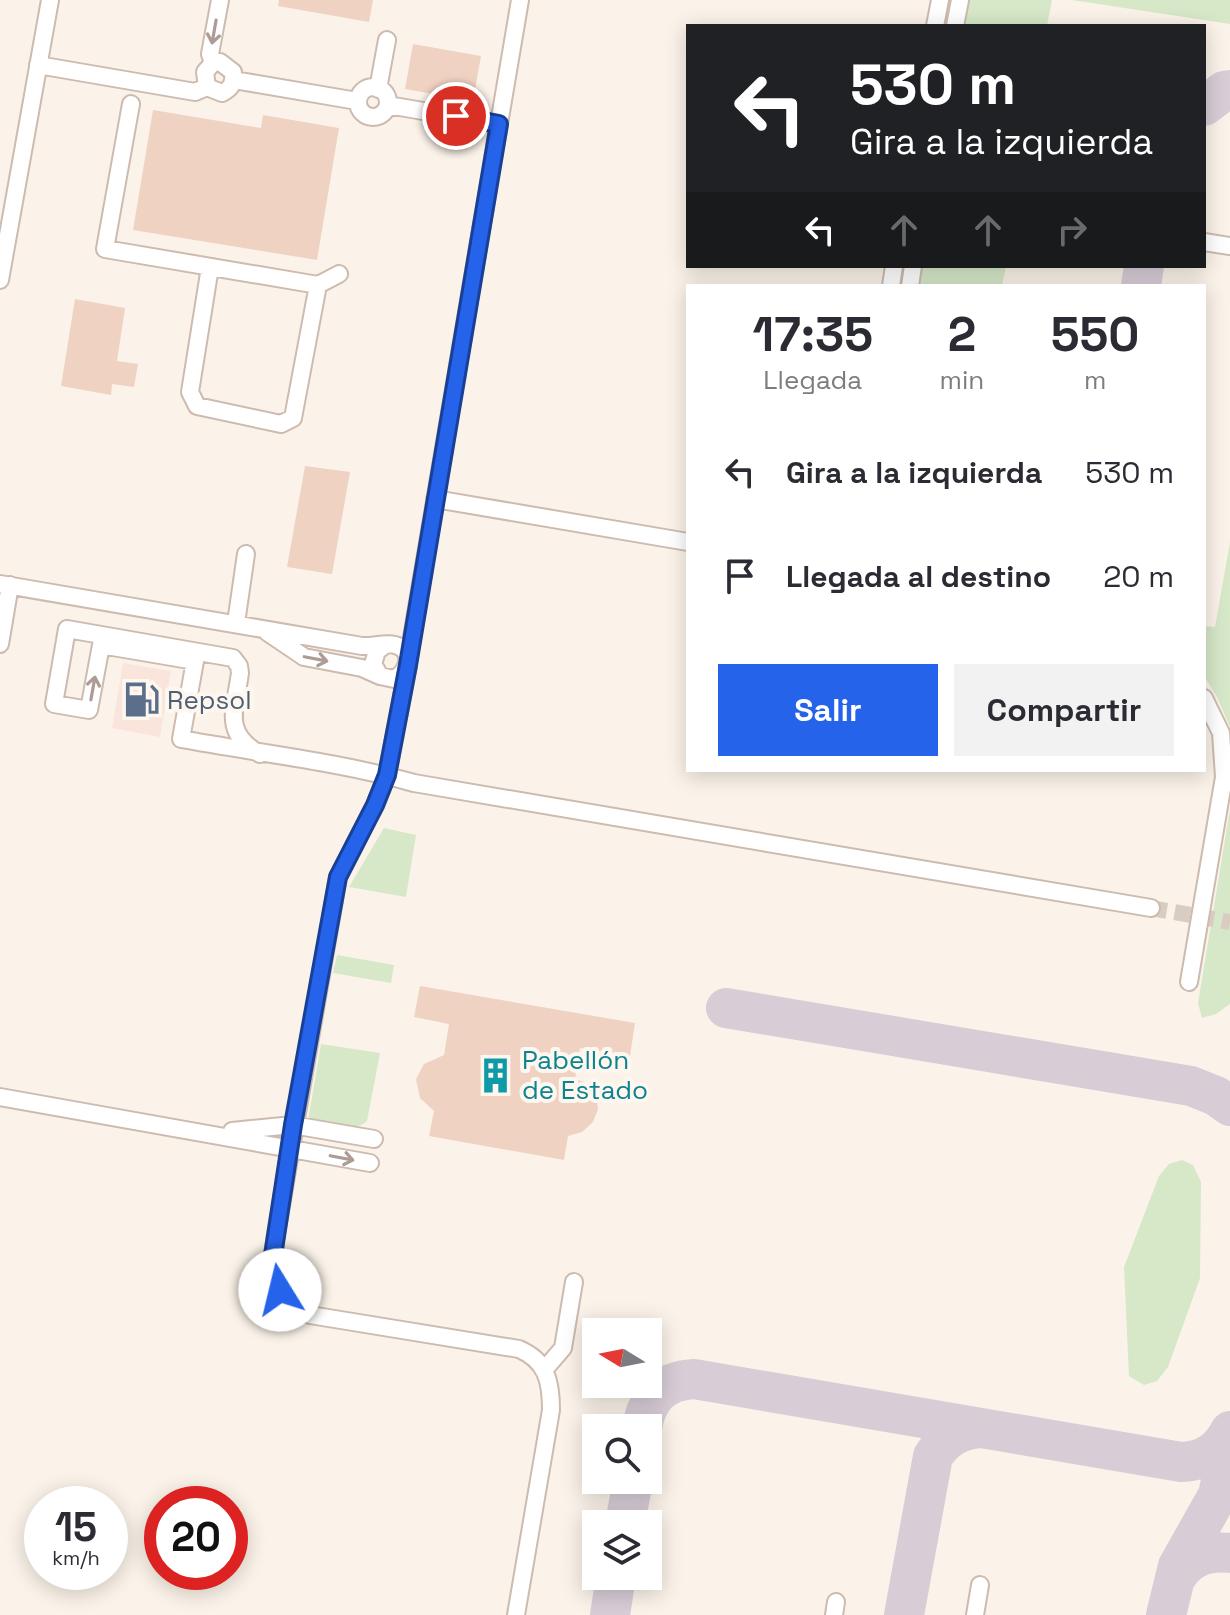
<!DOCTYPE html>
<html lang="es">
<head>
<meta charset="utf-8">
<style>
  :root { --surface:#fff; --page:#f2f2f3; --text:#2b2b33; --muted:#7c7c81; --accent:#2563eb }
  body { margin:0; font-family:"Space Grotesk",sans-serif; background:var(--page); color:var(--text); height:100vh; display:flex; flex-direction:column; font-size:30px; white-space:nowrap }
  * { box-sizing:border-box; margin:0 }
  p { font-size:26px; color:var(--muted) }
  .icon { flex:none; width:44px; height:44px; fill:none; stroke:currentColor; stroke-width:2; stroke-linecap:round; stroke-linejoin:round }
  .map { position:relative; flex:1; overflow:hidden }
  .side { position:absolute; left:686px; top:284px; width:520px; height:488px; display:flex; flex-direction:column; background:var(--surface); border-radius:0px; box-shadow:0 4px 20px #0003 }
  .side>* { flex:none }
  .hud { position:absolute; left:686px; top:24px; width:520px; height:244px; border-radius:0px; box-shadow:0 4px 20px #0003; background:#202124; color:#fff; overflow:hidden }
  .needle { width:52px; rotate:280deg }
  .fabs { position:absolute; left:582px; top:1318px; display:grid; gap:16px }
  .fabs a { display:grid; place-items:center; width:80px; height:80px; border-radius:0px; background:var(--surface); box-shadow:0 4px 20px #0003; font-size:40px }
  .speed { position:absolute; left:24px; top:1486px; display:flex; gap:16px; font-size:40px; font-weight:700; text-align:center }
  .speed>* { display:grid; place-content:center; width:104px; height:104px; border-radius:50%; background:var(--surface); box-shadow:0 4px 20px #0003; line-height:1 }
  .speed small { font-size:20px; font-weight:400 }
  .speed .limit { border:12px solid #d22; background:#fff; color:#111 }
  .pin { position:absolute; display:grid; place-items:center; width:68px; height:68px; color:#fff; margin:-34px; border:4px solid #fff; border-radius:50%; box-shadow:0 2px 8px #0007 }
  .me { position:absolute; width:88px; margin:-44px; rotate:351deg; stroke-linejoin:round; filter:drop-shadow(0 0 6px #0008) }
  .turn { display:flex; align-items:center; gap:28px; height:168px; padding:0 32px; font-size:36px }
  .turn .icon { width:104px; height:104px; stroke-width:2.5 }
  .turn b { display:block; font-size:56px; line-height:68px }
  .lanes { display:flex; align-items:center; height:76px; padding:0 32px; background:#0003; justify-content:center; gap:40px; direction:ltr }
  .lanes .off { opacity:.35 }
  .eta { display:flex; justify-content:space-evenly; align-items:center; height:136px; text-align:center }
  .eta b { font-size:48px; font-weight:700; line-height:56px }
  .action { display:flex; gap:16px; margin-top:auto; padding:16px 32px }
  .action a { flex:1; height:92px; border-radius:0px; background:var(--accent); color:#fff; font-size:32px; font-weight:700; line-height:92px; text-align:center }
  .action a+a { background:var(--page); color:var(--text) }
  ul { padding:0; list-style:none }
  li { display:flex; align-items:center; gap:24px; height:104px; padding:0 32px }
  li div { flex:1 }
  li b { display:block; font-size:30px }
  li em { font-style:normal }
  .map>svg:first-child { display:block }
  .commercial { fill:#fae5dd }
  .green { fill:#d6e8c8 }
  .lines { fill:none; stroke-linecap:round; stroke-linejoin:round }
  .taxiway { stroke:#d8cdd7; stroke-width:40 }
  .building { fill:#efd2c2 }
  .minor-tunnel { stroke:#d9cdc2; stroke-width:16; stroke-dasharray:16 8; stroke-linecap:butt }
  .minor-casing { stroke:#cdbbaf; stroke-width:20 }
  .minor { stroke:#fff; stroke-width:16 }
  .oneway { stroke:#ac9c95 }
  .route-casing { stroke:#184099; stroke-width:20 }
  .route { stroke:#2563eb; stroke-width:14 }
  .labels { text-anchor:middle; stroke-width:8; stroke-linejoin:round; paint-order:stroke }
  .service-label { font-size:26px; fill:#4e5e75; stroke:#fef7ef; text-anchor:start }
  .culture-label { font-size:26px; fill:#0d838f; stroke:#fef7ef; text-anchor:start }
</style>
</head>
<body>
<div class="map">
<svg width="1230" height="1615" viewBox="0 0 1230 1615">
  <rect width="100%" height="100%" fill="#fbf3e9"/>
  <!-- commercial -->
  <path class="commercial" d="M 123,663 L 171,671 L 160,737 L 112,728 Z"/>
  <!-- green -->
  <path class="green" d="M 960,0 L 1052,0 L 1047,26 L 955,26 Z
    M 1072,0 L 1230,0 L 1230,24 Z
    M 921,266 L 1006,266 L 1002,286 L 918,286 Z
    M 1230,542 L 1230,727 L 1217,697 L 1204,676 L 1204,626 L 1215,627 Z
    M 1230,809 L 1230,1004 L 1216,1014 L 1202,1018 L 1198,1003 Z
    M 384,828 L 416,835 L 406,897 L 349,887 Z
    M 337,955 L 394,965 L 391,983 L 333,973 Z
    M 321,1044 L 380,1053 L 367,1121 C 352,1134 326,1124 308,1121 Z
    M 1182,1160 L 1193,1165 L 1201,1182 L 1200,1278 L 1168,1367 L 1157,1381 L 1144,1385 L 1129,1376 L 1124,1267 L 1159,1176 L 1169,1164 Z"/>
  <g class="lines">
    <!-- taxiway -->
    <path class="taxiway" d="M 1204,106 L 1224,91 L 1230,90
      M 1141,286 L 1144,266
      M 726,1008 L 1191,1086 L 1216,1096 L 1230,1106
      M 642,1428 C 647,1398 662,1381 694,1379 L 1181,1462 C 1204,1461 1220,1451 1230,1431
      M 625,1524 L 633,1480
      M 1175,1579 C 1187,1558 1206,1550 1230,1553
      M 610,1615 L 616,1576
      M 904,1615 L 933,1456 C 945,1438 960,1429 982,1428
      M 1166,1615 L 1178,1566 L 1218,1495 L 1230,1439"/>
  </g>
  <!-- building -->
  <path class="building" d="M 279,0 L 373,0 L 369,22 L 278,6 Z
    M 413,44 L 481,56 L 473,101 L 405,89 Z
    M 153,110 L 261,128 L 263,115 L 339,128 L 317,260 L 133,230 Z
    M 75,299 L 125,308 L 117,361 L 138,364 L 134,387 L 112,384 L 111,395 L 61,386 Z
    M 305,466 L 350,472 L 332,574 L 287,567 Z
    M 420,986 L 635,1023 L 630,1056 L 580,1048 L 575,1079 L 584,1082 L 596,1094 L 598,1109 L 593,1122 L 582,1132 L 568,1136 L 564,1160 L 429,1136 L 434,1111 L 420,1098 L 416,1079 L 424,1064 L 444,1055 L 449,1024 L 414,1017 Z"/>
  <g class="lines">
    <!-- minor-tunnel -->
    <path class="minor-tunnel" d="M 1151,908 L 1230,922"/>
    <defs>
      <path id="minor" d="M 935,26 L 940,0
        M 955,26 L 960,0
        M 213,63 L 210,54 L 220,0
        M 38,65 L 195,92 L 207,87 L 222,93 C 232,88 234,83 233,72 L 220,62 L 213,63 L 205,72 L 207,87
        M 234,80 L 357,101
        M358 102a15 15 0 1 1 30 0a15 15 0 1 1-30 0Z
        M 378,89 L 387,40
        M 131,104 L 105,249 L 318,285 L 339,274
        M 388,105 L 499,124
        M 1204,242 L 1230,246
        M 210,267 L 190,392 L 197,406 L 281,424 L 293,418 L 318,285
        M 0,280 L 50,0
        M 891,286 L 894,266
        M 910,286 L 913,266
        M 435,499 L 688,542
        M 0,584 L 362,646 C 373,647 385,642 395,645 C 415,650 408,672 394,679 L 380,676 L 373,664 L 377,651 L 385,645
        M 236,623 L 246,554
        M 267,632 L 304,657 L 362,668 L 380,676
        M 0,644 L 10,585
        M 408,661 L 520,0
        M 408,665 L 387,775 L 375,805 L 338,877 L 276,1234 L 272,1262 L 280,1290 L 295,1305 L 310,1315 L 519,1349 C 547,1361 551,1382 551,1410 L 516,1615
        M 260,754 C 222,733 235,709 240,673 L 239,666 L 233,658 L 67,629 L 54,704 L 89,710 L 101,645 L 195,661 L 181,739 C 258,753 339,762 414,783 L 1151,908
        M 1189,982 L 1224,777 L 1221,733 L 1204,698
        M 0,1097 L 370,1163
        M 232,1131 L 293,1125 L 374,1139
        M 544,1370 L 563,1348 L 574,1282
        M 834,1615 L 836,1602
        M 975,1615 L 980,1585"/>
    </defs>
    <!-- minor casing -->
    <use href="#minor" class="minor-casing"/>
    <!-- minor -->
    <use href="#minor" class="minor"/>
  </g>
  <!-- one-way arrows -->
  <defs><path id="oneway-shaft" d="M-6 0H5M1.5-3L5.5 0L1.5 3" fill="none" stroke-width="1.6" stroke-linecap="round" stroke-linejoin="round" transform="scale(2)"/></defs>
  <g class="oneway">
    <use href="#oneway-shaft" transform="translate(214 32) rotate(100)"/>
    <use href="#oneway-shaft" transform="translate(316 659) rotate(11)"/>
    <use href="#oneway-shaft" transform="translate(93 688) rotate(-80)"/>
    <use href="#oneway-shaft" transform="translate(342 1158) rotate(11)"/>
  </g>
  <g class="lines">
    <defs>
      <path id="route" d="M 280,1290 L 272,1262 L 293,1125 L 338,877 L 375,805 L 387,775 L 408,665 L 499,124 L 456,116"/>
    </defs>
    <!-- route casing -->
    <use href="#route" class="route-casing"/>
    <!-- route -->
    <use href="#route" class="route"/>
  </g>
  <!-- icons -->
  <defs>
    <symbol id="fuel-bare" viewBox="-9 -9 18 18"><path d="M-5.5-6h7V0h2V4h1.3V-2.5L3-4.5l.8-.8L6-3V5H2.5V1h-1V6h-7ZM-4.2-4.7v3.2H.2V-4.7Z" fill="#5c6f8a" stroke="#fef7ef" stroke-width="2.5" paint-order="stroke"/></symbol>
    <symbol id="building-bare" viewBox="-9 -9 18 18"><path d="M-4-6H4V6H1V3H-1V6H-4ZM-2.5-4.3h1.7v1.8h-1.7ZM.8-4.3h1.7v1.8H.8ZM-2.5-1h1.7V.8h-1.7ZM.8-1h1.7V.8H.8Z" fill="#0f9aa8" stroke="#fef7ef" stroke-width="2.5" paint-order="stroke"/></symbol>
  </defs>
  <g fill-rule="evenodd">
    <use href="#fuel-bare" x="116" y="674" width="51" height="51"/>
    <use href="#building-bare" x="470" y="1050" width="51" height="51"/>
  </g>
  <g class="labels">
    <!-- service labels -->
    <g class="service-label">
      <text x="167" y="709">Repsol</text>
    </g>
    <!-- culture labels -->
    <g class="culture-label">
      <text x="522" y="1069">Pabellón<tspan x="522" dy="30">de Estado</tspan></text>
    </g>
  </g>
</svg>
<div class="fabs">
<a><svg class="needle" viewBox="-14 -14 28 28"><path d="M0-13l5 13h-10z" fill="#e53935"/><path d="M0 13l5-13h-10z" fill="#7c7c81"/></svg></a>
<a><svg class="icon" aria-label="search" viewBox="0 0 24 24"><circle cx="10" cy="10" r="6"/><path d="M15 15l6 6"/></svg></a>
<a><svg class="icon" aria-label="layers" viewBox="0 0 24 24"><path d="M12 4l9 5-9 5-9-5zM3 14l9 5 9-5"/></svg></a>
</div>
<div class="speed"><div>15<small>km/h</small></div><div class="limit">20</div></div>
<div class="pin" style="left:456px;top:116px;background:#d93025"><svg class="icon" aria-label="arrive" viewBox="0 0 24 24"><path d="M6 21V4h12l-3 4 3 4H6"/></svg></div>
<svg class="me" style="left:280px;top:1290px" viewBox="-20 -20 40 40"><circle r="19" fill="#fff"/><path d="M0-13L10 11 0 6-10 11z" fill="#2563eb"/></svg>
<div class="hud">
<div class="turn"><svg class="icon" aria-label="left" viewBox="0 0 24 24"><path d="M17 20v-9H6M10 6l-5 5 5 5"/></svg><div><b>530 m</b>Gira a la izquierda</div></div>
<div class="lanes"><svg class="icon" aria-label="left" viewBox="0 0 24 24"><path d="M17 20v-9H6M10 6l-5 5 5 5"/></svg><svg class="icon off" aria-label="ahead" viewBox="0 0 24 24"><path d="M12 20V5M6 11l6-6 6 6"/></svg><svg class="icon off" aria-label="ahead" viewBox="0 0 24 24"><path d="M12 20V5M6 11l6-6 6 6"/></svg><svg class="icon off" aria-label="right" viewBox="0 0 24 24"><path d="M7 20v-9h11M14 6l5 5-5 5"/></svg></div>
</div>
<section class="side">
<div class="eta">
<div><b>17:35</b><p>Llegada</p></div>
<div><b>2</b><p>min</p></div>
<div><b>550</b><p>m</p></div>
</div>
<ul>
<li><svg class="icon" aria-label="left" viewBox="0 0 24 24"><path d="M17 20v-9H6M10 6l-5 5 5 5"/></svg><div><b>Gira a la izquierda</b></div><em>530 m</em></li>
<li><svg class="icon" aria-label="arrive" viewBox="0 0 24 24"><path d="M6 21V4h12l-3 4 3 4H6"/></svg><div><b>Llegada al destino</b></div><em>20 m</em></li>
</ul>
<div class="action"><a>Salir</a><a>Compartir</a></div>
</section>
</div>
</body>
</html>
